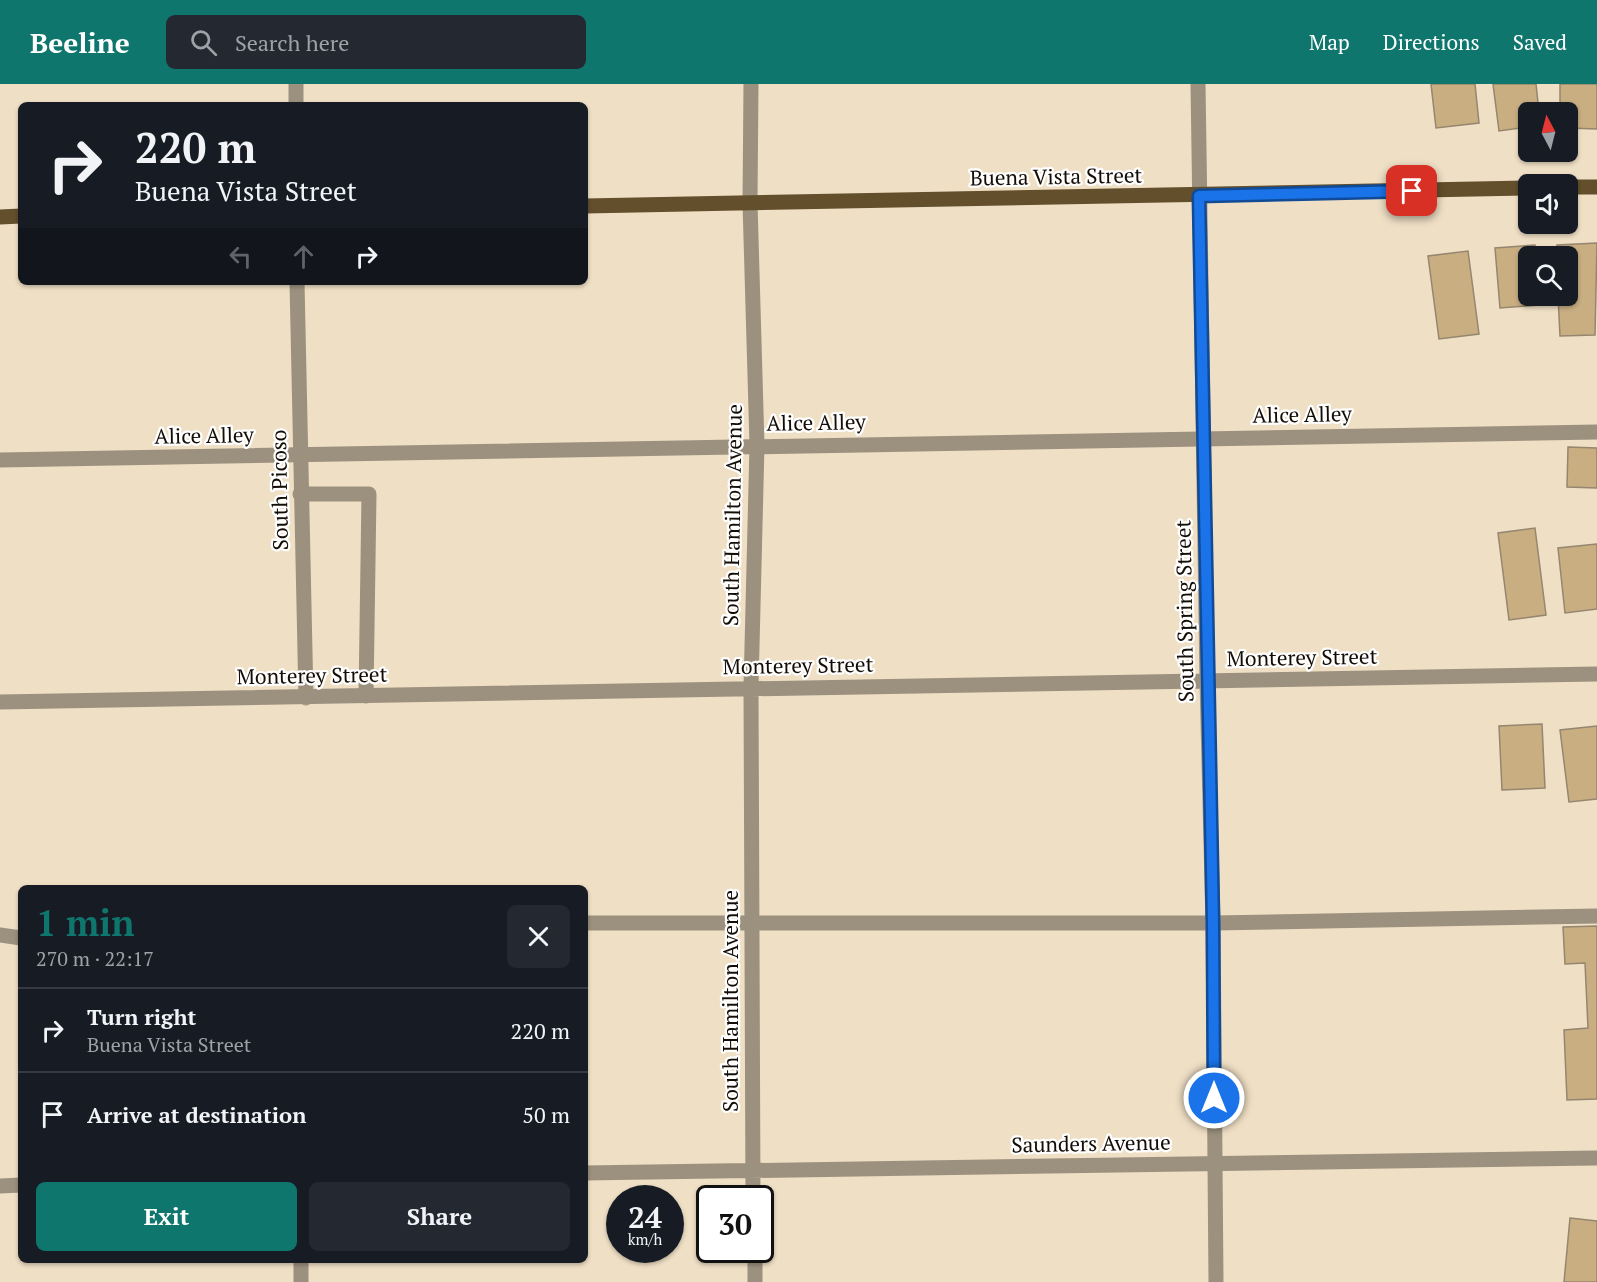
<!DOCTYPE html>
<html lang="en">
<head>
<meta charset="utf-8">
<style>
  :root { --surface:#171b24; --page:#242831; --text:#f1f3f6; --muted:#9ea1a6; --line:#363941; --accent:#0f766e }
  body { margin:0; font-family:"PT Serif",serif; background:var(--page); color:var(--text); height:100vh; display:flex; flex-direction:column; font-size:22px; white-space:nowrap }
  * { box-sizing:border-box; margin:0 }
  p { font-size:20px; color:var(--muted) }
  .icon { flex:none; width:33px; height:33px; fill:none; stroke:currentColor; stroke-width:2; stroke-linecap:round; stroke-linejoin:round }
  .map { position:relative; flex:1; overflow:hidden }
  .sheet { position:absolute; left:18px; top:801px; width:570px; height:378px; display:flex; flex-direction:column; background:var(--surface); border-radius:9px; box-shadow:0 2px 4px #0004 }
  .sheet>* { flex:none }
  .hud { position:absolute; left:18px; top:18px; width:570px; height:183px; border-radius:9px; box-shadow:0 2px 4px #0004; background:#171b24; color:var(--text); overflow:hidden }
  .needle { width:39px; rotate:353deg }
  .controls { position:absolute; left:1518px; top:18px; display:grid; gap:12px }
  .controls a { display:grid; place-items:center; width:60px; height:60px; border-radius:9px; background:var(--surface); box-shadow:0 2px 4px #0004; font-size:30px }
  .speed { position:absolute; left:606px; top:1101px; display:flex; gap:12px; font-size:30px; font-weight:700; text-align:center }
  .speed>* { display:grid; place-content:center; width:78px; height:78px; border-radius:50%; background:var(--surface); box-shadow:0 2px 4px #0004; line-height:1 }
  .speed small { font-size:15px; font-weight:400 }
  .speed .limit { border:3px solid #111; border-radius:9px; background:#fff; color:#111 }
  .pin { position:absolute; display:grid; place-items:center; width:51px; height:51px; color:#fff; margin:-26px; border-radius:12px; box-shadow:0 3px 9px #0006 }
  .me { position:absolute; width:66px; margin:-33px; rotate:0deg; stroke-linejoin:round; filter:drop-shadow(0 0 4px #0008) }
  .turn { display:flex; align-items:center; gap:21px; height:126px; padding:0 18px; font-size:27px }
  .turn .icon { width:78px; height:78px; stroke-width:2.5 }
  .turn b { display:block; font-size:42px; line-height:51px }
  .lanes { display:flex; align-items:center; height:57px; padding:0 18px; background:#0003; justify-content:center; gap:30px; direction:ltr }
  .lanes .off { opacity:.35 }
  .round { display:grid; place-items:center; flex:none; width:63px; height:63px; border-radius:9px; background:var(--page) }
  .summary { display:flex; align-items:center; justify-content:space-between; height:102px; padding:0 18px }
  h1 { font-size:36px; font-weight:600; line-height:45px; color:var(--accent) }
  .primary-button { display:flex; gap:12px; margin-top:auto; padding:12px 18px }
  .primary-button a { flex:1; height:69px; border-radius:9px; background:var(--accent); color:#fff; font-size:24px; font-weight:600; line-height:69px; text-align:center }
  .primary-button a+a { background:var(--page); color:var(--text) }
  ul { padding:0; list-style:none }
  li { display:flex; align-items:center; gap:18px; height:84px; padding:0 18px; border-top:2px solid var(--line) }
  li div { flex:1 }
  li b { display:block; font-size:22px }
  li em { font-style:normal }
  header { display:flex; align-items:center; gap:36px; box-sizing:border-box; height:84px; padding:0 30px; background:var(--accent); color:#fff }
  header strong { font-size:28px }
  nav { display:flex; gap:33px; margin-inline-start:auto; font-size:21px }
  .search { width:420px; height:54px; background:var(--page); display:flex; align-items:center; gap:15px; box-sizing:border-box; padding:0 21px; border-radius:9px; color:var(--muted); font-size:22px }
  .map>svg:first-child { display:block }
  .building { fill:#c9ae82; stroke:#95866f; stroke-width:1.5 }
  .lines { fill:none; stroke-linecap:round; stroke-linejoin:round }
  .lane { stroke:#9c917e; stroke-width:15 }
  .street { stroke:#9c917e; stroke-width:15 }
  .primary { stroke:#634f2c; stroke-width:15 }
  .route-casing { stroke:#114b97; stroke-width:15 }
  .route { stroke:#1a73e8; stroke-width:10 }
  .labels { text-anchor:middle; stroke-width:4.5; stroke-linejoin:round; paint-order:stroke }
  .street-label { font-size:21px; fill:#130d05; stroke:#fff }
</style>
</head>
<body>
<header>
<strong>Beeline</strong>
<div class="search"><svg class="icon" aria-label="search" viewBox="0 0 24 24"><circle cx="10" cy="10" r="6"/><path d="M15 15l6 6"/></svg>Search here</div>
<nav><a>Map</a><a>Directions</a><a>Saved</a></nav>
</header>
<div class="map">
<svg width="1597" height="1198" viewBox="0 0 1597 1198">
  <rect width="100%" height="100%" fill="#efdfc5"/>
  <!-- building -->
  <path class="building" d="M 1431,0 L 1475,0 L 1479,39 L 1436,44 Z
    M 1493,0 L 1536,0 L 1539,28 L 1528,28 L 1528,43 L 1499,47 Z
    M 1560,0 L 1597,0 L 1597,45 L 1568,44 L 1568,28 L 1560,28 Z
    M 1597,159 L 1595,251 L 1560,252 L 1558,212 L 1568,212 L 1568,172 L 1557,172 L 1557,161 Z
    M 1535,161 L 1535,172 L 1528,172 L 1528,212 L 1538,212 L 1539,221 L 1500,224 L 1495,164 Z
    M 1468,167 L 1479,250 L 1439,255 L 1428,172 Z
    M 1568,363 L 1597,364 L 1597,404 L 1567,403 Z
    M 1535,444 L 1546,531 L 1509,536 L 1498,449 Z
    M 1597,460 L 1597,525 L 1565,529 L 1558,464 Z
    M 1542,640 L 1545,704 L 1502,706 L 1499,642 Z
    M 1597,642 L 1597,715 L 1569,718 L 1560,646 Z
    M 1597,842 L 1597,1015 L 1567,1016 L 1564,946 L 1588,944 L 1585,879 L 1565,880 L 1563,843 Z
    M 1570,1134 L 1597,1137 L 1597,1198 L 1564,1198 Z"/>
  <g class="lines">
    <!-- lane -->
    <path class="lane" d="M 0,376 L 1597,348
      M 300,410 L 369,410 L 366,612
      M 585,839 L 1213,839 L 1597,832
      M 0,851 L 21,854"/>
    <!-- street -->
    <path class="street" d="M 296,0 L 296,21
      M 751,0 L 750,119 L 757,361 L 751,603 L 753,1114
      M 1198,0 L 1207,597 L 1213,839 L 1216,1198
      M 297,198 L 306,614
      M 0,618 L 1597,590
      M 585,1089 L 1597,1074
      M 0,1102 L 21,1101
      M 755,1166 L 755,1198
      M 301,1176 L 301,1198"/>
    <!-- primary -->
    <path class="primary" d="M 1568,103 L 1597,103
      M 585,122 L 1528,104
      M 0,133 L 21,132"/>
  </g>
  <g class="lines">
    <defs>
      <path id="route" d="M 1214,1014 L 1213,839 L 1199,112 L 1412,107"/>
    </defs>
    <!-- route casing -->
    <use href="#route" class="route-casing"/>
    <!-- route -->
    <use href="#route" class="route"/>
  </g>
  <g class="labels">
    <!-- street labels -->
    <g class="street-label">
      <text transform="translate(1056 93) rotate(-1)" y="7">Buena Vista Street</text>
      <text transform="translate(1302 331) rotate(-1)" y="7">Alice Alley</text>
      <text transform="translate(816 339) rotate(-1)" y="7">Alice Alley</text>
      <text transform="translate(204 352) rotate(-1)" y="7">Alice Alley</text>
      <text transform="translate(280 406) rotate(-91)" y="7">South Picoso</text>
      <text transform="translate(733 431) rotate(-89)" y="7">South Hamilton Avenue</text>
      <text transform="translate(1185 527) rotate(-91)" y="7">South Spring Street</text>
      <text transform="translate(1302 574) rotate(-1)" y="7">Monterey Street</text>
      <text transform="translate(798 582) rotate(-1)" y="7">Monterey Street</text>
      <text transform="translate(312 592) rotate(-1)" y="7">Monterey Street</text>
      <text transform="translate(731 917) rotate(-90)" y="7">South Hamilton Avenue</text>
      <text transform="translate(1091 1060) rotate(-1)" y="7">Saunders Avenue</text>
    </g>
  </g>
</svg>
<div class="controls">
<a><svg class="needle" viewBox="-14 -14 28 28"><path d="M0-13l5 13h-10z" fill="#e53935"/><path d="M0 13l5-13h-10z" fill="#9ea1a6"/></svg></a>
<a><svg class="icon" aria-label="sound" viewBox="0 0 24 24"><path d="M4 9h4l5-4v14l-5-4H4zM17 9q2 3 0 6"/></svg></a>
<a><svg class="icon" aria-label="search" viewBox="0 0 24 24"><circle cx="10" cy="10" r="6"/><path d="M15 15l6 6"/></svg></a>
</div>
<div class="speed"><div>24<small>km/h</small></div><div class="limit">30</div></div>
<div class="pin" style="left:1412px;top:107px;background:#d93025"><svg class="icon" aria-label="arrive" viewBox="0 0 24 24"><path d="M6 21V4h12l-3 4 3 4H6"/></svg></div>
<svg class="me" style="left:1214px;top:1014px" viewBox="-20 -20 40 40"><circle r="17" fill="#1a73e8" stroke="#fff" stroke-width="3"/><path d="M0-11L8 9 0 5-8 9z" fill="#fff"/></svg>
<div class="hud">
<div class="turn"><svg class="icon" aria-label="right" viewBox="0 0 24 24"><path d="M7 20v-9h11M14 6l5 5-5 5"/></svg><div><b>220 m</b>Buena Vista Street</div></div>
<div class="lanes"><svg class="icon off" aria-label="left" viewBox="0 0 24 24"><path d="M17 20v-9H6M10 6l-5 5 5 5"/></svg><svg class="icon off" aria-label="ahead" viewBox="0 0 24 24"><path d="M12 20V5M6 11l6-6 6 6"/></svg><svg class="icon" aria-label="right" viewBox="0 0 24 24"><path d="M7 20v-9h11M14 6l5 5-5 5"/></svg></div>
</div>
<section class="sheet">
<div class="summary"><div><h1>1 min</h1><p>270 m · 22:17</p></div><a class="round"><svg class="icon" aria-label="close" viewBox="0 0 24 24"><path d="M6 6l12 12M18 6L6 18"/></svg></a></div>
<ul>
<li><svg class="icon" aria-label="right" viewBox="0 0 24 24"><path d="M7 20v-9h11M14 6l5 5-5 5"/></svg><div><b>Turn right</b><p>Buena Vista Street</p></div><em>220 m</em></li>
<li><svg class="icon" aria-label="arrive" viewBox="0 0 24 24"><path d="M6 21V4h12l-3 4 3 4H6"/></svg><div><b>Arrive at destination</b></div><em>50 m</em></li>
</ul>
<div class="primary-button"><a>Exit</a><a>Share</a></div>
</section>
</div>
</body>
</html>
